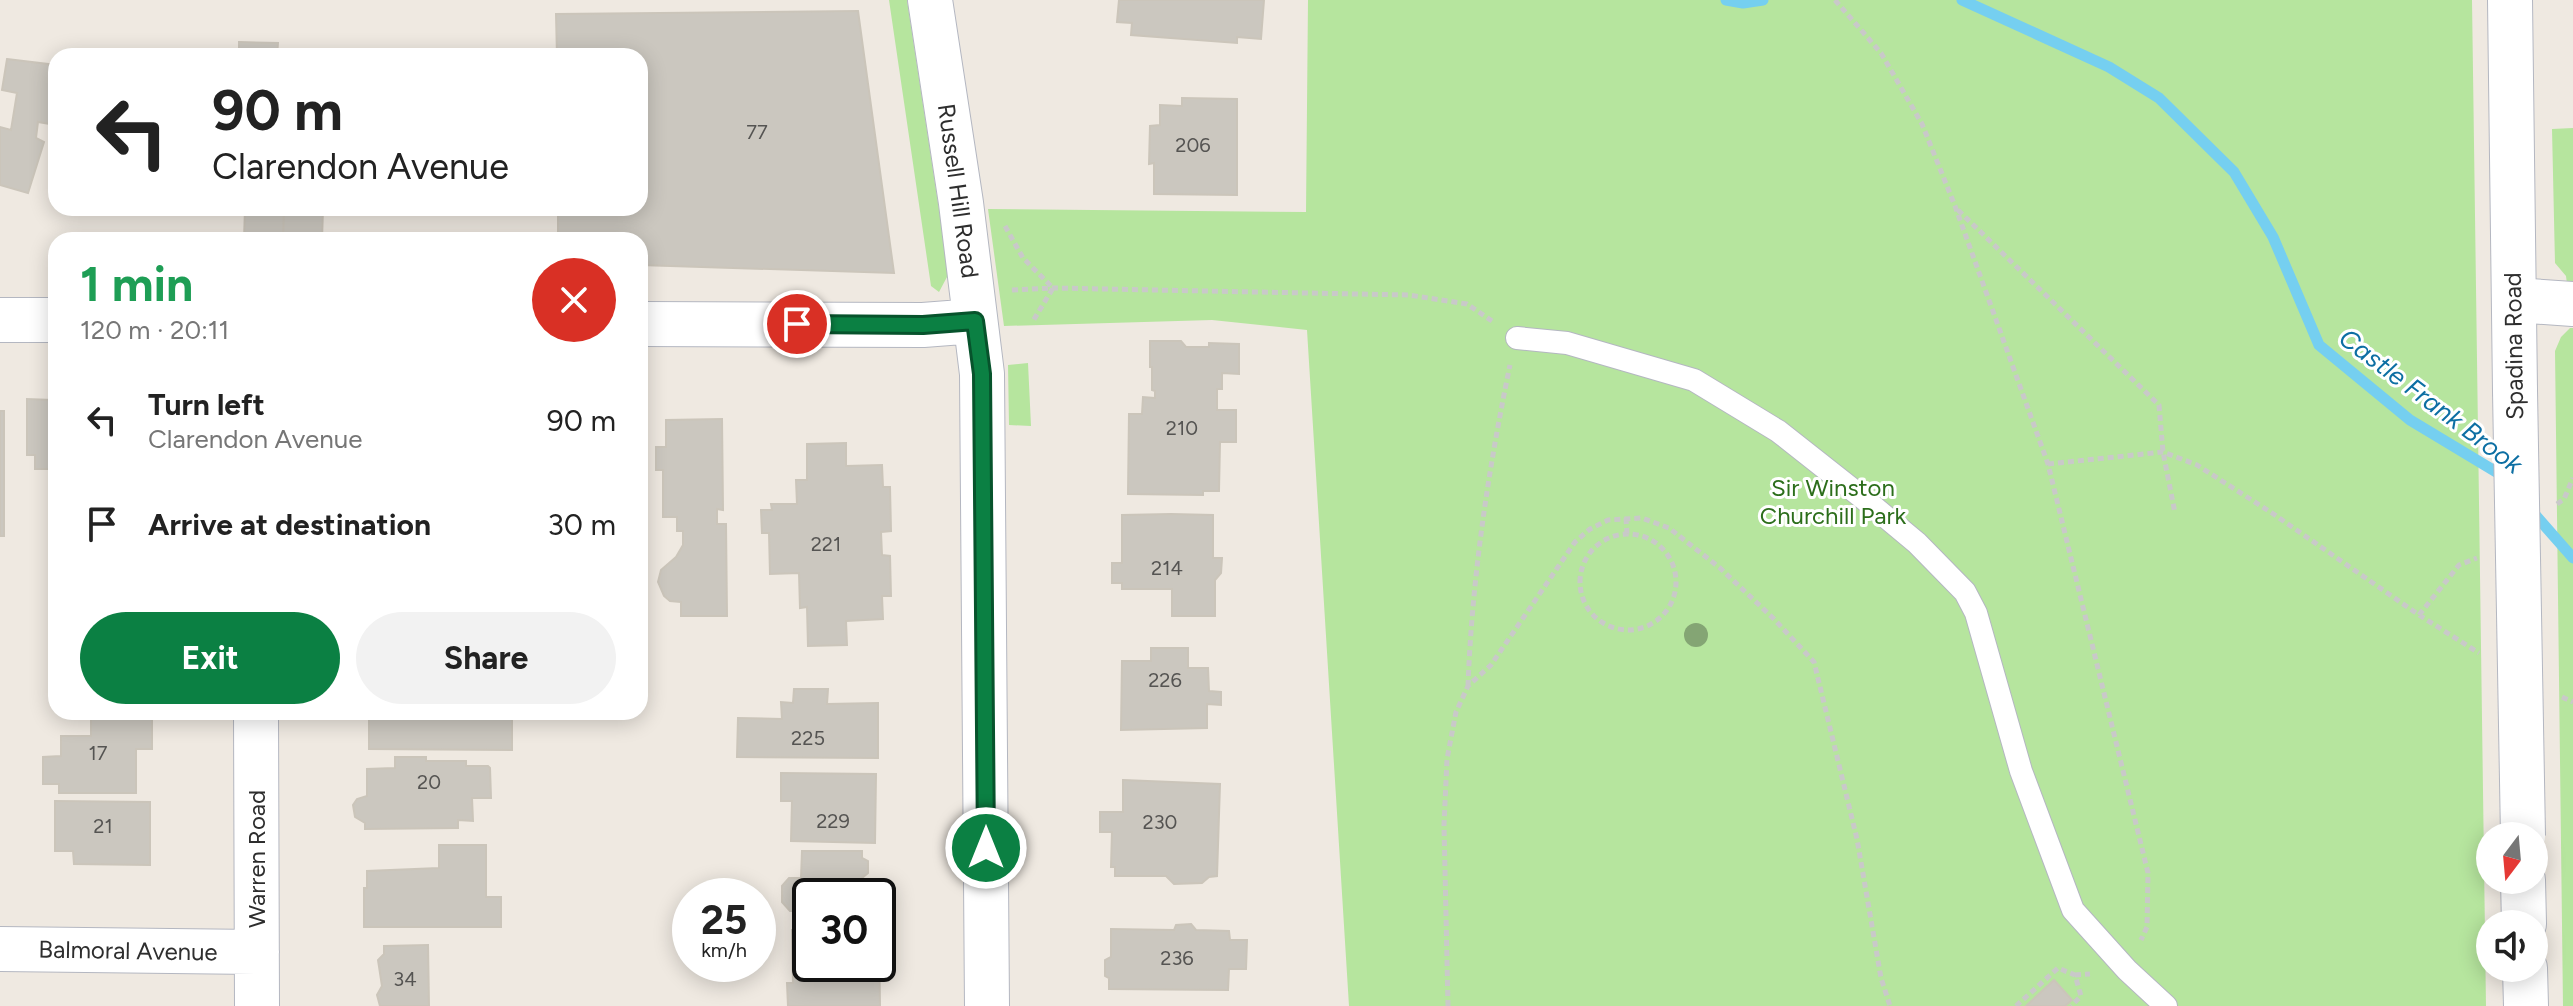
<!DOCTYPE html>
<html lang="en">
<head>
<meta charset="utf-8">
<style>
  :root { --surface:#fff; --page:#f2f2f2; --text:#222; --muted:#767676; --accent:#0b8043 }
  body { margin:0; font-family:Figtree,sans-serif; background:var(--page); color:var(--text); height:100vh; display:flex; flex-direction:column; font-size:30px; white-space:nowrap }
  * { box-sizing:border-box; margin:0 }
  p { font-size:26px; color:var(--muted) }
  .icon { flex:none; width:44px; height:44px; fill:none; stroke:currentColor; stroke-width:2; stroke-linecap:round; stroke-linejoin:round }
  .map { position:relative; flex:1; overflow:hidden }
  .panel { position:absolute; left:48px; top:232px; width:600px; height:488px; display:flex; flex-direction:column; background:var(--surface); border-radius:24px; box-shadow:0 4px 20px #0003 }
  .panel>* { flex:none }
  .guide { position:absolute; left:48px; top:48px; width:600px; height:168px; border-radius:24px; box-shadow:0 4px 20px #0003; background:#fff; color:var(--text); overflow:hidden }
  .needle { width:52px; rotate:196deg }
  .tools { position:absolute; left:2476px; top:822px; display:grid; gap:16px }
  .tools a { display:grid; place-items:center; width:72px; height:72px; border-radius:50%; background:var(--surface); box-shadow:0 4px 20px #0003; font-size:40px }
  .speed { position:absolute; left:672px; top:878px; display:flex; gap:16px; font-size:40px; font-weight:700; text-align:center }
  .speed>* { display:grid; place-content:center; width:104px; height:104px; border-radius:50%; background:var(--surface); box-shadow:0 4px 20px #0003; line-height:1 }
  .speed small { font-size:20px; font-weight:400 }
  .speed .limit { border:4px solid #111; border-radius:12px; background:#fff; color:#111 }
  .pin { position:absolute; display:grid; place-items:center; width:68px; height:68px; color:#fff; margin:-34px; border:4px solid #fff; border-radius:50%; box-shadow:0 2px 8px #0007 }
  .me { position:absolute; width:88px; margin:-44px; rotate:0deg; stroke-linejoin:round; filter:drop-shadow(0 0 6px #0008) }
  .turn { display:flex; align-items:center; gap:28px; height:168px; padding:0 32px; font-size:36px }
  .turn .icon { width:104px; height:104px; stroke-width:2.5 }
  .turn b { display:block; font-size:56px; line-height:68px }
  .round { display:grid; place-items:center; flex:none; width:84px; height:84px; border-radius:42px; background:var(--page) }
  .head { display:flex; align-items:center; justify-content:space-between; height:136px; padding:0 32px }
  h1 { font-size:48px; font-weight:700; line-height:60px; color:#1e9e55 }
  .button { display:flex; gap:16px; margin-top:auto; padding:16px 32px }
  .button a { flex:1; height:92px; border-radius:48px; background:var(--accent); color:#fff; font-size:32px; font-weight:700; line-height:92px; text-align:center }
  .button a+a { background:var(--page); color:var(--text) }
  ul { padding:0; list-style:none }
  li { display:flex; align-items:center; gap:24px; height:104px; padding:0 32px }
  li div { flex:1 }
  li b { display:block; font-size:30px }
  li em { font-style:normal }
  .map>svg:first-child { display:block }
  .green { fill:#b6e59e }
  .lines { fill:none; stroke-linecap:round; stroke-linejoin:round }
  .stream { stroke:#75cff0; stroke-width:11 }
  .building { fill:#cbc7bf; stroke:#cbc5ba; stroke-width:2 }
  .service-casing { stroke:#b4b7c1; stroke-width:24 }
  .minor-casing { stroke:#b4b7c1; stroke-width:46 }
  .tertiary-casing { stroke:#b4b7c1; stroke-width:46 }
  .path { stroke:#c9c9c9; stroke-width:5; stroke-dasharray:6 4; stroke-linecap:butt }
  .service { stroke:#fff; stroke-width:22 }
  .minor { stroke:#fff; stroke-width:44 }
  .tertiary { stroke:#fff; stroke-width:44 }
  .tertiary-bridge-casing { stroke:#b4b7c1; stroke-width:46; stroke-linecap:butt }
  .tertiary-bridge { stroke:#fff; stroke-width:44 }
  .tree { fill:#84a574 }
  .route-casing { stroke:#07532c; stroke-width:20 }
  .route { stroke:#0b8043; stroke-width:14 }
  .labels { text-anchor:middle; stroke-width:6; stroke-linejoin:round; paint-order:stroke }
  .number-label { font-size:20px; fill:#555452 }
  .street-label { font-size:24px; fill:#2e2e2e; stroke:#fff }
  .park-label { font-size:24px; fill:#2c6e1b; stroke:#fff }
  .water-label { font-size:26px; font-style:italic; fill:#0d6fa3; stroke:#fff }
</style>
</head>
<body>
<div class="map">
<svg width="2573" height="1006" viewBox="0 0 2573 1006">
  <rect width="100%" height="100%" fill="#efe9e1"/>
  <!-- green -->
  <path class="green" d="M 889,0 L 907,0 L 948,268 L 947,277 L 939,292 L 931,286 Z
    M 1308,0 L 2472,0 L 2486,1006 L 1349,1006 L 1307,330 L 1212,320 L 1004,326 L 988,209 L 1306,212 Z
    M 2573,128 L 2573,285 L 2567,284 L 2566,276 L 2555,263 L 2552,129 Z
    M 2570,328 L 2573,328 L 2573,1006 L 2563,1006 L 2555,351 L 2561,337 Z
    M 1028,363 L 1031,426 L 1009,425 L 1008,365 Z"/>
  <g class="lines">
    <!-- stream -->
    <path class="stream" d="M 1726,0 L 1743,3 L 1763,0
      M 1962,0 L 2109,67 L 2159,98 L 2234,172 L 2273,237 L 2319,345 L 2410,420 L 2498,473 L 2503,479
      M 2531,510 L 2573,558"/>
  </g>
  <!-- building -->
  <path class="building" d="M 1119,0 L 1264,0 L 1261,39 L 1237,37 L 1237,43 L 1131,35 L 1132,23 L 1117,22 Z
    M 858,11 L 894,273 L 640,265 L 640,240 L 558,240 L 558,208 L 640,208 L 640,56 L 557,56 L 556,14 Z
    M 239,42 L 278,43 L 277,56 L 239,56 Z
    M 7,59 L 56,65 L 56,125 L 38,122 L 36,138 L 44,142 L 28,193 L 0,185 L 0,127 L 11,130 L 17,93 L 2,90 Z
    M 1182,98 L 1237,99 L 1237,195 L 1154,194 L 1154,163 L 1149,164 L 1150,126 L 1160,125 L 1160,105 L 1182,106 Z
    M 245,208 L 284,208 L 283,240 L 244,240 Z
    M 284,208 L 323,209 L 322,240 L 283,240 Z
    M 1150,341 L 1181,341 L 1186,347 L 1209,347 L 1209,343 L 1239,344 L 1239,374 L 1222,373 L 1222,389 L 1217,389 L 1217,410 L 1236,410 L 1236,442 L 1220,442 L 1219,491 L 1203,491 L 1203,495 L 1128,494 L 1129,414 L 1142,414 L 1143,397 L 1155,398 L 1155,391 L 1152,390 L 1152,367 L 1150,367 Z
    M 53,394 L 56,394 L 56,469 L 35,469 L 35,455 L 27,455 L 27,399 L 53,400 Z
    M 0,411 L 4,411 L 4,536 L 0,536 Z
    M 722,419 L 723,510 L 717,509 L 717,524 L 726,524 L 727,616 L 681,616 L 681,602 L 670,601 L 664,596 L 658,582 L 661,570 L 676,557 L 683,545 L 683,531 L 677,531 L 677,517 L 663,517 L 663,470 L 656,470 L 656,447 L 666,447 L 666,420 Z
    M 846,443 L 846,466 L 882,465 L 883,487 L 890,487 L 891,531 L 881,532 L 882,555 L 890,556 L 891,596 L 882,596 L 883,619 L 846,621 L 847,645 L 808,646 L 807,607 L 800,608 L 799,573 L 770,574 L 769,533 L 762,533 L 761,510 L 772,510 L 771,504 L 797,504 L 796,480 L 807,480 L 807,444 Z
    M 1171,514 L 1213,515 L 1213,558 L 1222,558 L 1221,573 L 1215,580 L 1215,616 L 1172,616 L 1172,589 L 1122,589 L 1122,583 L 1112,583 L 1112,563 L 1122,563 L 1122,515 Z
    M 1151,648 L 1188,648 L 1188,668 L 1208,668 L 1209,691 L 1221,692 L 1221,705 L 1207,704 L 1207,728 L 1121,730 L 1122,661 L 1151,661 Z
    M 794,689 L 828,689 L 827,704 L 878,703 L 878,758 L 737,757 L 738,718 L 782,719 L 781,702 L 793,703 Z
    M 91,712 L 152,712 L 152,749 L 136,749 L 136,793 L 59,793 L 59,784 L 43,784 L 43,757 L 61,756 L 61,736 L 91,736 Z
    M 358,712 L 512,712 L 512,750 L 369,749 L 369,713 Z
    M 395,757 L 426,757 L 426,761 L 466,761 L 466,766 L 488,766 L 490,768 L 491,798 L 472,798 L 473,821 L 458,820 L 458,828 L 365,829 L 365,823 L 355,817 L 353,805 L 357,799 L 367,796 L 367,769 L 395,768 Z
    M 781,773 L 876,774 L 875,843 L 791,841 L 792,801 L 781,801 Z
    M 1123,780 L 1220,784 L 1217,876 L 1209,877 L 1202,883 L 1174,884 L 1166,876 L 1115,876 L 1115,867 L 1111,867 L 1112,832 L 1100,832 L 1100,812 L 1123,812 Z
    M 55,801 L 150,802 L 150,865 L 74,864 L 73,851 L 55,851 Z
    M 439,845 L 486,845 L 486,897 L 501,897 L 501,927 L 364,927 L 364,888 L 367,888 L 367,871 L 439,868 Z
    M 802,851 L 862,851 L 862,858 L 868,861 L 868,873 L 862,878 L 863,896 L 810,896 L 810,911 L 790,911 L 782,902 L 782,886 L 789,878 L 801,878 Z
    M 1191,924 L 1196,930 L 1229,931 L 1230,940 L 1247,940 L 1246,969 L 1229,969 L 1228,990 L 1109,989 L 1109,978 L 1105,976 L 1105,960 L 1111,957 L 1111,929 L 1174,930 L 1176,925 Z
    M 792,930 L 810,931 L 810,964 L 878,964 L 879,931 L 880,1006 L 788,1006 L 787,983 L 793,983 Z
    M 428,945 L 429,1006 L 380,1006 L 377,995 L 382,986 L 378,960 L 384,954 L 384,946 Z
    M 2054,980 L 2072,1000 L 2065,1006 L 2026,1006 Z"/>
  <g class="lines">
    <defs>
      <path id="service" d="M 1517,338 L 1567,343 L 1694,380 L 1778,431 L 1863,498 L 1917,543 L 1965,592 L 1976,613 L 2021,771 L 2073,910 L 2127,970 L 2166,1006"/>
      <path id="minor" d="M 930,0 L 961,203 L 982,374 L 987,1006
        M 2514,300 L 2573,304
        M 0,320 L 56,320
        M 640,324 L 923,325 L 975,321
        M 256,712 L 257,1006
        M 0,949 L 257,952"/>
      <path id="tertiary" d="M 2510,0 L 2515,391
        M 2523,880 L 2524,924
        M 2525,968 L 2526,1006"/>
    </defs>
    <!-- service casing -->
    <use href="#service" class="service-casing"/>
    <!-- minor casing -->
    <use href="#minor" class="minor-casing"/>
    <!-- tertiary casing -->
    <use href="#tertiary" class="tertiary-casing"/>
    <!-- path -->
    <path class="path" d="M 1835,0 L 1881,53 L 1922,124 L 1955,206 L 2048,464 L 2148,873 L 2147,927 L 2141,940
      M 1958,210 L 2159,405 L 2163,452 L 2175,513
      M 1005,226 L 1023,258 L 1053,288 L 1033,321
      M 1012,290 L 1053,288 L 1409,295 L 1467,304 L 1495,323
      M 2048,464 L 2163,452 L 2197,465 L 2272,513 L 2419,615 L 2479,653
      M 2557,504 L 2564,499 L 2573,478
      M 1626,518 L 1627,534
      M1580 582a48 48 0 1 1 96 0a48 48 0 1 1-96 0Z
      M 2419,615 L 2459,565 L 2477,558
      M 1468,686 C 1472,578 1488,471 1510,365
      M 2562,697 L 2573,702
      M 2075,975 L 2090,974
      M 1448,1006 L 1444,825 L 1447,759 L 1456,712 L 1468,686 L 1491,665 L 1575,542 L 1590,529 L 1608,520 L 1642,518 L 1669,528 L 1720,568 L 1774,619 L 1814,662 L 1857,839 L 1881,978 L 1890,1006
      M 2016,1006 L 2058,968 L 2075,975 L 2081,996 L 2071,1006"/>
    <!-- service -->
    <use href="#service" class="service"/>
    <!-- minor -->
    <use href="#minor" class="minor"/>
    <!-- tertiary -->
    <use href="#tertiary" class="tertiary"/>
    <defs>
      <path id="tertiary-bridge" d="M 2515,391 L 2523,836"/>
    </defs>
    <!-- tertiary-bridge casing -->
    <use href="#tertiary-bridge" class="tertiary-bridge-casing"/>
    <!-- tertiary-bridge -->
    <use href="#tertiary-bridge" class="tertiary-bridge"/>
  </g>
  <!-- trees -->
  <circle class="tree" cx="1696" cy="635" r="12"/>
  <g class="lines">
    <defs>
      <path id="route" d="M 797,324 L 923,325 L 975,321 L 982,374 L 986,848"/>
    </defs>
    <!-- route casing -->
    <use href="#route" class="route-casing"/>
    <!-- route -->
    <use href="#route" class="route"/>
  </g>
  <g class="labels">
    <!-- number labels -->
    <g class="number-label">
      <text x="757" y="139">77</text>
      <text x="1193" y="152">206</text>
      <text x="1182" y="435">210</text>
      <text x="826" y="551">221</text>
      <text x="1167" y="575">214</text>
      <text x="1165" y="687">226</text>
      <text x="808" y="745">225</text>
      <text x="98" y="760">17</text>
      <text x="429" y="789">20</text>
      <text x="833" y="828">229</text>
      <text x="1160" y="829">230</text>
      <text x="103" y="833">21</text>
      <text x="1177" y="965">236</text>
      <text x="405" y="986">34</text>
    </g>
    <!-- street labels -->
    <g class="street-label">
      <text transform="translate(958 191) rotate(82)" y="8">Russell Hill Road</text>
      <text transform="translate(2514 346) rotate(-91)" y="8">Spadina Road</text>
      <text transform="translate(257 859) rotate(-90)" y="8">Warren Road</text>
      <text transform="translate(128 951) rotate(1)" y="8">Balmoral Avenue</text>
    </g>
    <!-- park labels -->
    <g class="park-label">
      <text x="1833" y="496">Sir Winston<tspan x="1833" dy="28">Churchill Park</tspan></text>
    </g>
    <!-- water labels -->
    <g class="water-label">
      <text transform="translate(2431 401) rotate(37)" y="9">Castle Frank Brook</text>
    </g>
  </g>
</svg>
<div class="tools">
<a><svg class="needle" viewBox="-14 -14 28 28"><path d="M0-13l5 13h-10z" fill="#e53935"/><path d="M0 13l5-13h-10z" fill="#767676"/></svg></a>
<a><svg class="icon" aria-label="sound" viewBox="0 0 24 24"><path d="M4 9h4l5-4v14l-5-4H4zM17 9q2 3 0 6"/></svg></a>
</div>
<div class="speed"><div>25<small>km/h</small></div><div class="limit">30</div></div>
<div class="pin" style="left:797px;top:324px;background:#d93025"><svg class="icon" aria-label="arrive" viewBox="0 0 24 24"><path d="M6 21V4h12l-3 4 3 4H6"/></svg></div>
<svg class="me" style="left:986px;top:848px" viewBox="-20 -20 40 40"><circle r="17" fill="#0b8043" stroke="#fff" stroke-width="3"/><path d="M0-11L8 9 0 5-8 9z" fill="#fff"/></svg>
<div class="guide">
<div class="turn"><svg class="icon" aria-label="left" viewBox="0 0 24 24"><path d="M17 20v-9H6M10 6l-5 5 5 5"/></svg><div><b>90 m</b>Clarendon Avenue</div></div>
</div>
<section class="panel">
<div class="head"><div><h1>1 min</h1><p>120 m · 20:11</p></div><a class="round" style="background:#d93025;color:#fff"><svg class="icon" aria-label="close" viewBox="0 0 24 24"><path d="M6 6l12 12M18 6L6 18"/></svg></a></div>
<ul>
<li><svg class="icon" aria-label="left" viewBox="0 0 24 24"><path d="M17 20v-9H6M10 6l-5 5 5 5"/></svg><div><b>Turn left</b><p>Clarendon Avenue</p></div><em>90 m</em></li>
<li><svg class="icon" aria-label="arrive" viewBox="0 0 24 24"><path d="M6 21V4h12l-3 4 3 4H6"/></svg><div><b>Arrive at destination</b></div><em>30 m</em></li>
</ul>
<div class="button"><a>Exit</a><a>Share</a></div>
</section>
</div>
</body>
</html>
